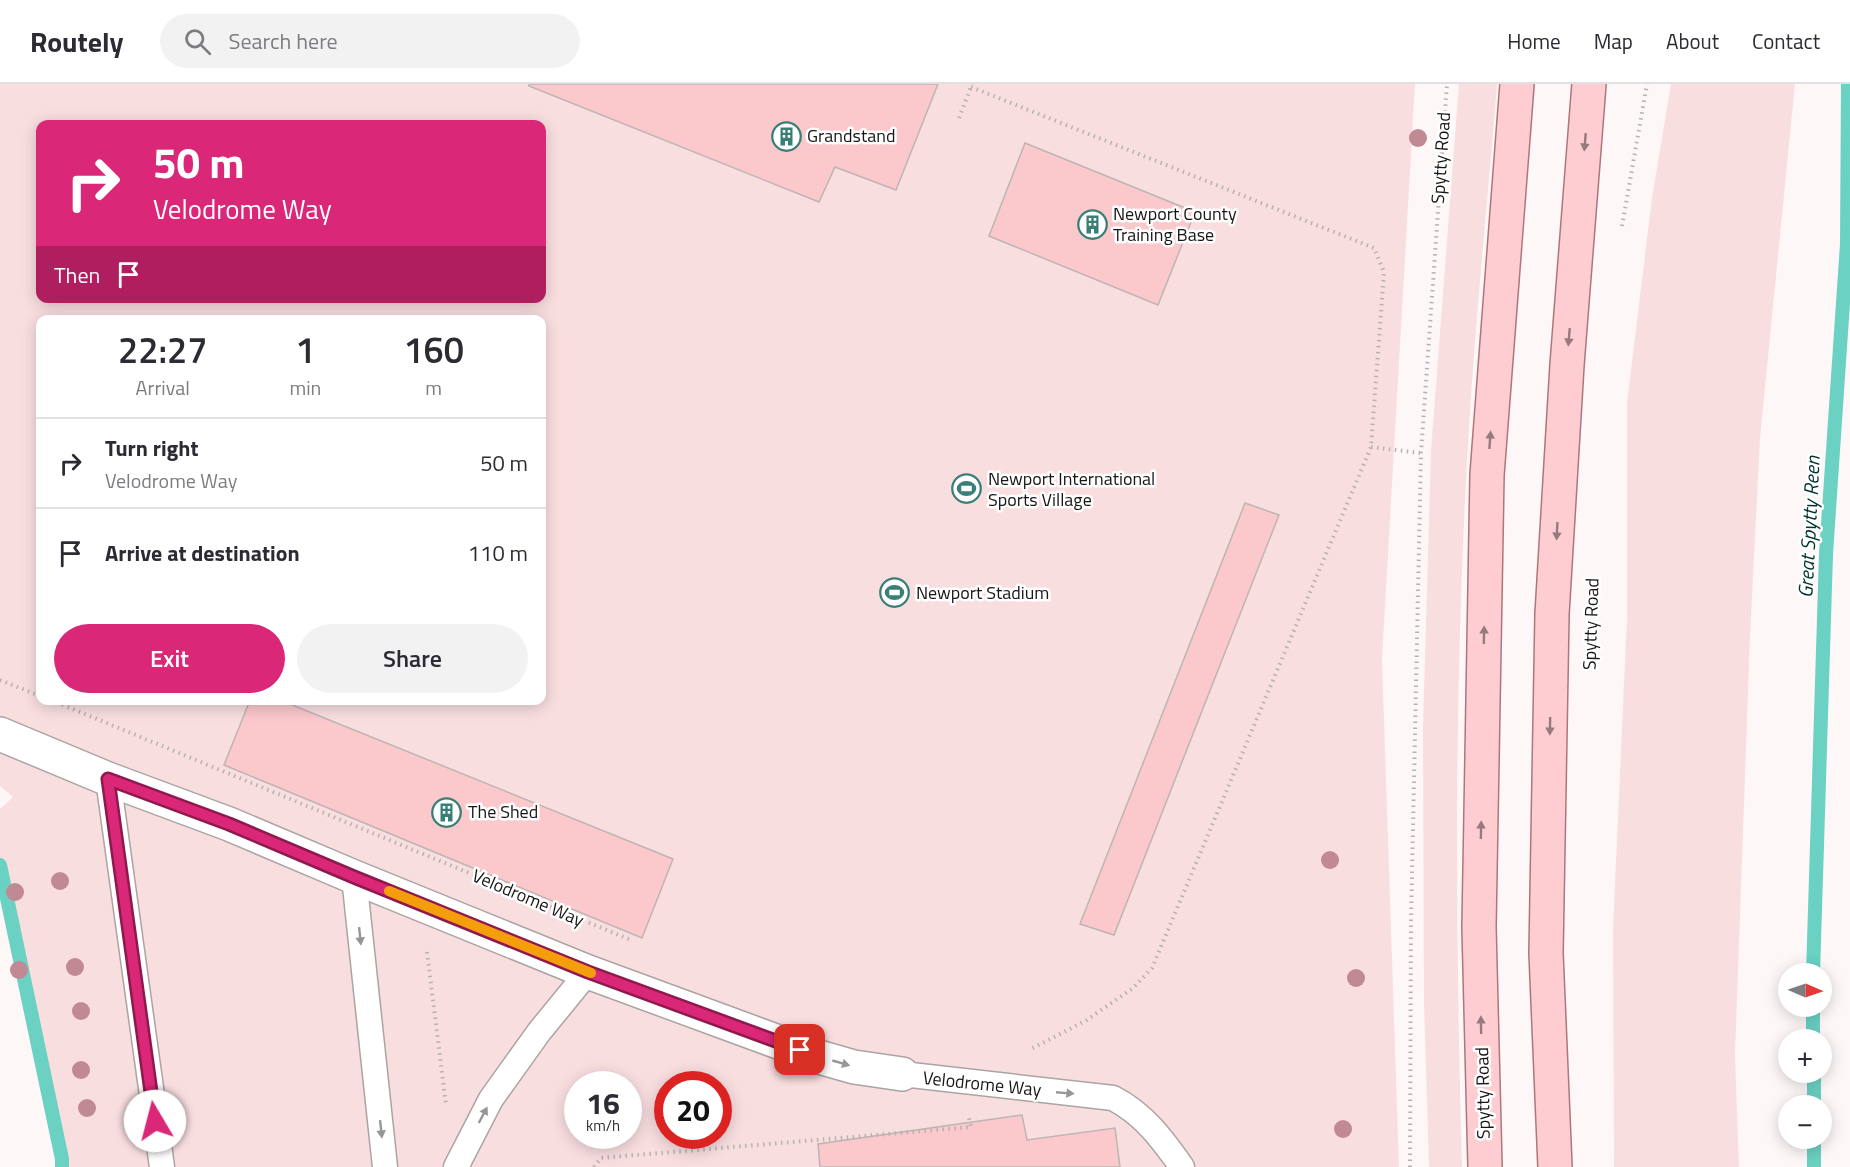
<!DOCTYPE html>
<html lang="en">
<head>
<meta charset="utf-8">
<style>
  :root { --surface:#fff; --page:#f2f2f3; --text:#2b2b33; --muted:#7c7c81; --line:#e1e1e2; --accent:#db2777 }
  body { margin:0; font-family:"Titillium Web",sans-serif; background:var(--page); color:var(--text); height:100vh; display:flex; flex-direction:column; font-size:22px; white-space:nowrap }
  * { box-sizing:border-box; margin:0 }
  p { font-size:20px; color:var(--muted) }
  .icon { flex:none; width:33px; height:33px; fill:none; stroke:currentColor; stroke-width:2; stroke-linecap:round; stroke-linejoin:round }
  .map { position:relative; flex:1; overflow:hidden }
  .panel { position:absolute; left:36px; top:231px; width:510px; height:390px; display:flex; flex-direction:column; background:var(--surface); border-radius:12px; box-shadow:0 3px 15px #0003 }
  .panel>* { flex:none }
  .top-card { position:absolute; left:36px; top:36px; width:510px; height:183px; border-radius:12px; box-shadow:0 3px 15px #0003; background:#db2777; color:#fff; overflow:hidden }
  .needle { width:39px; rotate:92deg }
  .fabs { position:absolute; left:1778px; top:879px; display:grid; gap:12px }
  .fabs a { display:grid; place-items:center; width:54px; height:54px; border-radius:50%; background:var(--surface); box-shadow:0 3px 15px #0003; font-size:30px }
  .speed { position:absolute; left:564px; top:987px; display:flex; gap:12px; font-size:30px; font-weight:700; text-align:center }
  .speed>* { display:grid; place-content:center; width:78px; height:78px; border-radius:50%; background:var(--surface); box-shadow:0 3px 15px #0003; line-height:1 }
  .speed small { font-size:15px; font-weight:400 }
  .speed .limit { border:9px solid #d22; background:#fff; color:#111 }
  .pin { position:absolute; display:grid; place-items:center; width:51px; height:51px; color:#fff; margin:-26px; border-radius:12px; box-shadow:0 3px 9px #0006 }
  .me { position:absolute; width:66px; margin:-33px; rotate:352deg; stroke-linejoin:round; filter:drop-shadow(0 0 4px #0008) }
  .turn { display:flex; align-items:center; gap:21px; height:126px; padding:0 18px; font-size:27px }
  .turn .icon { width:78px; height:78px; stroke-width:2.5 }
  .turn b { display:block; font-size:42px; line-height:51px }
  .then { display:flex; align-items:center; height:57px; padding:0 18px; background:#0003; gap:12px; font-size:22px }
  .eta { display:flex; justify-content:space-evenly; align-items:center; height:102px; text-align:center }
  .eta b { font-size:36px; font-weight:600; line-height:42px }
  .cta { display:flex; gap:12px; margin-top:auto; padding:12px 18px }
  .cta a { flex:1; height:69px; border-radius:36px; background:var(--accent); color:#fff; font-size:24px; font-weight:600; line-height:69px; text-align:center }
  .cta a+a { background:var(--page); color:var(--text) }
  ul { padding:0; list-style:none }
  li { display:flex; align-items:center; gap:18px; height:90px; padding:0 18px; border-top:2px solid var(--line) }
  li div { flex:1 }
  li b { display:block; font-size:22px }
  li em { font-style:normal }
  header { display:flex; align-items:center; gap:36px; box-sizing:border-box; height:84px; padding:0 30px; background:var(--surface); border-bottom:2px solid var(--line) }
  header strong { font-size:28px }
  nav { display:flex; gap:33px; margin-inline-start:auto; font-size:21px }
  .search { width:420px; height:54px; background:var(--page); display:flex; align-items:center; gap:15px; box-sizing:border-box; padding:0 21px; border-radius:33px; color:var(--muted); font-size:22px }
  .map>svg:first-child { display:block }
  .green { fill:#f9dee0; fill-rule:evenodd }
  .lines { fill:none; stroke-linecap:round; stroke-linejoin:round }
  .stream { stroke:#6ad1c3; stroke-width:14 }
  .building { fill:#fbc8cc; stroke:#beb4b4; stroke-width:1.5 }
  .service-casing { stroke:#aca3a3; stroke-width:27 }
  .minor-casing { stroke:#aca3a3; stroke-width:36 }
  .primary-casing { stroke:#ae767c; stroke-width:36 }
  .path { stroke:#b7b1b2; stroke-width:4; stroke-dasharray:1.5 4.5; stroke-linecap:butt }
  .service { stroke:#fff; stroke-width:24 }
  .minor { stroke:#fff; stroke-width:33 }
  .primary { stroke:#fecdd2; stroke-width:33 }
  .tree { fill:#c08994 }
  .oneway { fill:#967a7d }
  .oneway2 { fill:#979696 }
  .route-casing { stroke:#8e194d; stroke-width:15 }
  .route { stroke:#db2777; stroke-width:10 }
  .slow { stroke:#f59e0b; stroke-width:10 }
  .labels { text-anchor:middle; stroke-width:5; stroke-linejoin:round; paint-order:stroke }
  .poi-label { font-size:18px; fill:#181515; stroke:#fff; text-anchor:start }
  .street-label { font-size:18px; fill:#181515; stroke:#fff }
  .water-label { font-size:20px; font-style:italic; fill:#00342e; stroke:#fff }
</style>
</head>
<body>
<header>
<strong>Routely</strong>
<div class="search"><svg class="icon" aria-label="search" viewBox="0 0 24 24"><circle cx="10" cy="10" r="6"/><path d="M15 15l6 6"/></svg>Search here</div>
<nav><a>Home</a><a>Map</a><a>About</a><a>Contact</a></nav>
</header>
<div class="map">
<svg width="1850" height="1083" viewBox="0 0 1850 1083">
  <rect width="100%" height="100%" fill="#fef7f8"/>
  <!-- green -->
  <path class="green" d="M 0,0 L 1415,0 L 1382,575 L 1399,1083 L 62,1083 L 62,1075 L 0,781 L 0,725 L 13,713 L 0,702 ZM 40,40 L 542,40 L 542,214 L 40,214 ZM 40,236 L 542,236 L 542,616 L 40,616 ZM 578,1000 L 628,1000 L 628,1052 L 578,1052 ZM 668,1000 L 718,1000 L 718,1052 L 668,1052 Z
    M 1459,0 L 1497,0 C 1488,114 1476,228 1469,342 C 1454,589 1455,836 1462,1083 L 1429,1083 L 1424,921 L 1423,641 L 1431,366 Z
    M 1671,0 L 1795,0 L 1760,354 L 1750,553 L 1735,971 L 1739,1083 L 1614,1083 L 1613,845 L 1627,533 L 1627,319 L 1652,114 Z"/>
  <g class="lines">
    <!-- stream -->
    <path class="stream" d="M 0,781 L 62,1075 L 62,1083
      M 1813,890 L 1826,470 L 1847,160 L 1848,0
      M 1813,922 L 1813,956
      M 1814,988 L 1814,1022
      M 1814,1054 L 1814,1083"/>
  </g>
  <!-- building -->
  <path class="building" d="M 529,0 L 938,0 L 896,106 L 835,83 L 819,118 L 529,2 Z
    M 1025,59 L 1195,128 L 1158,221 L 989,152 Z
    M 1245,419 L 1279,431 L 1114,851 L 1080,840 Z
    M 250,616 L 280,616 L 673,775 L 642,854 L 224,681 Z
    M 1022,1031 L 1027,1056 L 1115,1044 L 1120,1083 L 820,1083 L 818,1060 Z"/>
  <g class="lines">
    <defs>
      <path id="service" d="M 108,695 L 162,1083
        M 354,793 L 385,1083
        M 902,990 L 1113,1014 C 1144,1030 1162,1055 1182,1083
        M 456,1083 L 491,1015 L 539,948 L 588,888"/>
      <path id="minor" d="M 0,650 L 108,695 L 229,740 L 354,793 L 588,888 L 819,973 L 854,983 L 902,990"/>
      <path id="primary" d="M 1485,1083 L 1479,843 L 1487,391 L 1517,0
        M 1555,1083 L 1546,869 L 1552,530 L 1567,281 L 1589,0"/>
    </defs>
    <!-- service casing -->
    <use href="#service" class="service-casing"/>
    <!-- minor casing -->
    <use href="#minor" class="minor-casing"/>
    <!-- primary casing -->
    <use href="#primary" class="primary-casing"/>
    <!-- path -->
    <path class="path" d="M 971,3 L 1374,164 L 1384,188 L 1371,363 L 1152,884 L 1133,904 L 1087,936 L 1029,966
      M 959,34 L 972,0
      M 1622,142 L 1647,0
      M 1371,363 L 1421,369
      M 0,596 L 40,612
      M 51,616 L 631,856
      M 427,868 L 446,1021
      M 594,1083 L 601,1074 L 971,1043 L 969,1034
      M 1410,1083 L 1411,837 L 1421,369 L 1447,0"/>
    <!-- service -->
    <use href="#service" class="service"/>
    <!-- minor -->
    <use href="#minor" class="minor"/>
    <!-- primary -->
    <use href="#primary" class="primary"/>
  </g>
  <!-- trees -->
  <g class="tree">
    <circle cx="1418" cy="54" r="9"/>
    <circle cx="1330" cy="776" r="9"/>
    <circle cx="60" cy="797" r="9"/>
    <circle cx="15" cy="808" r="9"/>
    <circle cx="75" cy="883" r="9"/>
    <circle cx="19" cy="886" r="9"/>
    <circle cx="1356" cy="894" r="9"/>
    <circle cx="81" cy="927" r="9"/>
    <circle cx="81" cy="986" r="9"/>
    <circle cx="87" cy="1024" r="9"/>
    <circle cx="1343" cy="1045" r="9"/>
  </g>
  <!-- one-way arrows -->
  <defs><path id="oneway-solid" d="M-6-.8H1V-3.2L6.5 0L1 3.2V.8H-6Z" transform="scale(1.5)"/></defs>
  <g class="oneway">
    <use href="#oneway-solid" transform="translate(1585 58) rotate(95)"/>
    <use href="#oneway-solid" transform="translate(1569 253) rotate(95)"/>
    <use href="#oneway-solid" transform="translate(1490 356) rotate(-86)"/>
    <use href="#oneway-solid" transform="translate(1557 447) rotate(93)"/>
    <use href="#oneway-solid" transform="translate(1484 551) rotate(-89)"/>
    <use href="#oneway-solid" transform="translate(1550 642) rotate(91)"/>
    <use href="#oneway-solid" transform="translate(1481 746) rotate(-89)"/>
    <use href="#oneway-solid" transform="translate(1481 941) rotate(-91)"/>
  </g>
  <g class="oneway2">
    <use href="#oneway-solid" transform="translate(360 852) rotate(84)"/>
    <use href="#oneway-solid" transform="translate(841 979) rotate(16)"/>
    <use href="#oneway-solid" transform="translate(1065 1009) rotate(5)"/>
    <use href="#oneway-solid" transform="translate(483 1031) rotate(-62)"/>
    <use href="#oneway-solid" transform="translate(381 1045) rotate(84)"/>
  </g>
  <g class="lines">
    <defs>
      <path id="route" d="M 155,1037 L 108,695 L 229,740 L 354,793 L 588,888 L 800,966"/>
    </defs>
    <!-- route casing -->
    <use href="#route" class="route-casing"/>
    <!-- route -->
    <use href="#route" class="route"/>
    <!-- slow -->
    <path class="slow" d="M 389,807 L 591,889"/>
  </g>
  <!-- icons -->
  <defs>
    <symbol id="building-ring" viewBox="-11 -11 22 22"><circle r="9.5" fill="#fff" stroke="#397f76" stroke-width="1.5"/><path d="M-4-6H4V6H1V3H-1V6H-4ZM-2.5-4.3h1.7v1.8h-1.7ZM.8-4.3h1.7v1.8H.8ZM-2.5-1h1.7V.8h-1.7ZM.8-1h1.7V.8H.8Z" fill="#397f76"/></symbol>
    <symbol id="stadium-ring" viewBox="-11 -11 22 22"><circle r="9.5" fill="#fff" stroke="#397f76" stroke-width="1.5"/><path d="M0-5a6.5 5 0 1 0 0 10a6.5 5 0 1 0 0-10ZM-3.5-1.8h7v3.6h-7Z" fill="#397f76"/></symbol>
  </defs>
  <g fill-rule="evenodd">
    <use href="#building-ring" x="770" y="36" width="33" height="33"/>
    <use href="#building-ring" x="1076" y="124" width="33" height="33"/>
    <use href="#stadium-ring" x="950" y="388" width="33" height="33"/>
    <use href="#stadium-ring" x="878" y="492" width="33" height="33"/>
    <use href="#building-ring" x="430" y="712" width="33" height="33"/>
  </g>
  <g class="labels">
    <!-- poi labels -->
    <g class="poi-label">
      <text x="807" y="58">Grandstand</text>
      <text x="1113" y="136">Newport County<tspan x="1113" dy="21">Training Base</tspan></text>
      <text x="988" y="401">Newport International<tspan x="988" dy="21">Sports Village</tspan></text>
      <text x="916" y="515">Newport Stadium</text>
      <text x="468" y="734">The Shed</text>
    </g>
    <!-- street labels -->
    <g class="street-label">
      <text transform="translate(1441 74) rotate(-86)" y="6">Spytty Road</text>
      <text transform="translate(1591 540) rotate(-88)" y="6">Spytty Road</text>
      <text transform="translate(528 814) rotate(23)" y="6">Velodrome Way</text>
      <text transform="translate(982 1000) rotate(6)" y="6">Velodrome Way</text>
      <text transform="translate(1483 1009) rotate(-91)" y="6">Spytty Road</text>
    </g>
    <!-- water labels -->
    <g class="water-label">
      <text transform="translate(1809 443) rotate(-87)" y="7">Great Spytty Reen</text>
    </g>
  </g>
</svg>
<div class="fabs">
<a><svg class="needle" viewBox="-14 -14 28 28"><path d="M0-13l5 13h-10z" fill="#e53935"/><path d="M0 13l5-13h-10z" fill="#7c7c81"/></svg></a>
<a>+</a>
<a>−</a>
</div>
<div class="speed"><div>16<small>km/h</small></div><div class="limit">20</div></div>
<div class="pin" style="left:800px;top:966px;background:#d93025"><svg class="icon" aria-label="arrive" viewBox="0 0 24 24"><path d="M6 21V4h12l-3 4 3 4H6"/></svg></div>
<svg class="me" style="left:155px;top:1037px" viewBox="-20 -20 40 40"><circle r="19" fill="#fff"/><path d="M0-13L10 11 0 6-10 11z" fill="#db2777"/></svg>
<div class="top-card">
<div class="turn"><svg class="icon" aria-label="right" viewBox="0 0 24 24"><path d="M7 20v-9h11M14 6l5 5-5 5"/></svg><div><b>50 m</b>Velodrome Way</div></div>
<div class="then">Then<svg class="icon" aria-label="arrive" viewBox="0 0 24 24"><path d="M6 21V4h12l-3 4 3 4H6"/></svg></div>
</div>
<section class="panel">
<div class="eta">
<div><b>22:27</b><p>Arrival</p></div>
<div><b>1</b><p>min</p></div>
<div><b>160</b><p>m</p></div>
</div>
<ul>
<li><svg class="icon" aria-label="right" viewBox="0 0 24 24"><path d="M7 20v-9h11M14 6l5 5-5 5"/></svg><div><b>Turn right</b><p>Velodrome Way</p></div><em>50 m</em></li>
<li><svg class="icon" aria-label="arrive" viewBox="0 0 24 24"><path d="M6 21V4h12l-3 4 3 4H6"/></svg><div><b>Arrive at destination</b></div><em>110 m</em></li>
</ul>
<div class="cta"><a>Exit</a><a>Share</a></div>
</section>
</div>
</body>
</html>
